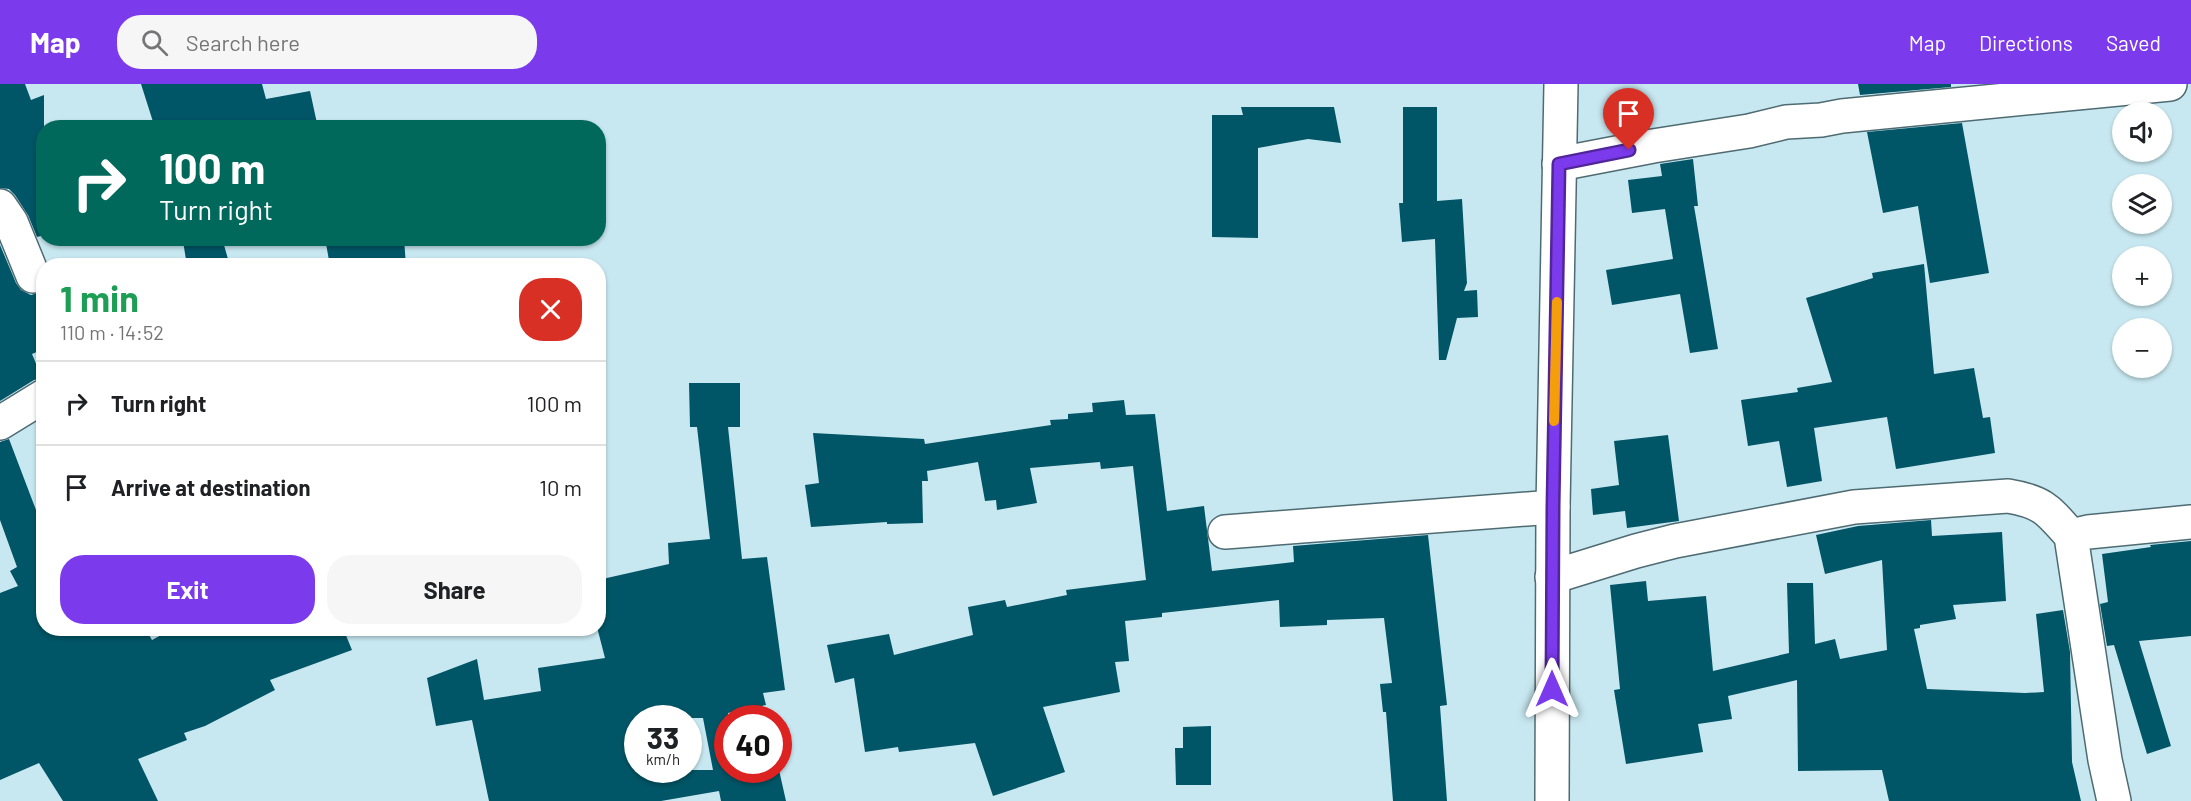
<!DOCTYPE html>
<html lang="en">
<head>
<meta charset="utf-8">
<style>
  :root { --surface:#fff; --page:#f6f6f6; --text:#202124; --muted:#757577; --line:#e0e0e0; --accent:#7c3aed }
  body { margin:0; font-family:Barlow,sans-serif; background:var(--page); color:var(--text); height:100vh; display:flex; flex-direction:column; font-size:22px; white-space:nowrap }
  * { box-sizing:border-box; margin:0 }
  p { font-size:20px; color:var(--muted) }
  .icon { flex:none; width:33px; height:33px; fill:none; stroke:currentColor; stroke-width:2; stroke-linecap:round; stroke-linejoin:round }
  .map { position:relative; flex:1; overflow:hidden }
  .sheet { position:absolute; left:36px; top:174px; width:570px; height:378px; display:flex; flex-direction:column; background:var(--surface); border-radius:24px; box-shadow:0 2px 4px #0004 }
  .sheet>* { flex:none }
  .top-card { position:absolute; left:36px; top:36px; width:570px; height:126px; border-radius:24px; box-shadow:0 2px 4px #0004; background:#00695c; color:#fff; overflow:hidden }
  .tools { position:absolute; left:2112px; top:18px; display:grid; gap:12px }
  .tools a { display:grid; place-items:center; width:60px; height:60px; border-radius:50%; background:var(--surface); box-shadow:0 2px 4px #0004; font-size:30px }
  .speed { position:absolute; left:624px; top:621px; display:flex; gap:12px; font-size:30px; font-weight:700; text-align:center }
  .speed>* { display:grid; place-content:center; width:78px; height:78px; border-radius:50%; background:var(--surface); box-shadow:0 2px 4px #0004; line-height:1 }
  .speed small { font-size:15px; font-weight:400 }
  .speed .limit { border:9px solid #d22; background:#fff; color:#111 }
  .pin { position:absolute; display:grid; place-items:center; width:51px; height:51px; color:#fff; margin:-62px -26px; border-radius:50% 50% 50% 0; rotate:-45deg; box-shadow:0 0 6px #0007 }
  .pin .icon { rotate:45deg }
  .me { position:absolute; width:66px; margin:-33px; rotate:0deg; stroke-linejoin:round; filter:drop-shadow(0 0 4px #0008) }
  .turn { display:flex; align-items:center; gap:21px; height:126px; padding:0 24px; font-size:27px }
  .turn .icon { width:78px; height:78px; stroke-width:2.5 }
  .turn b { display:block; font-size:42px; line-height:51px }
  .round { display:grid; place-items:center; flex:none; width:63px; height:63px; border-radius:24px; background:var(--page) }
  .head { display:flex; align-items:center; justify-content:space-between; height:102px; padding:0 24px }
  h1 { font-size:36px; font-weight:700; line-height:45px; color:#1e9e55 }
  .button { display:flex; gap:12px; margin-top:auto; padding:12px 24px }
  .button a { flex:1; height:69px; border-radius:24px; background:var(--accent); color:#fff; font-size:24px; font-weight:700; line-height:69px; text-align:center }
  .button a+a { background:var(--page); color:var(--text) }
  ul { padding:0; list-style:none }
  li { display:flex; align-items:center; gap:18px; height:84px; padding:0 24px; border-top:2px solid var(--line) }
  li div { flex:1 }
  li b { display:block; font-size:22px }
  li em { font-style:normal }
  header { display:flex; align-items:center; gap:36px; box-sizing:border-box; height:84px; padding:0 30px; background:var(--accent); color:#fff }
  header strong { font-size:28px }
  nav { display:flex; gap:33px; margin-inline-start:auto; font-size:21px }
  .search { width:420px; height:54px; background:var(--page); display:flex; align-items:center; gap:15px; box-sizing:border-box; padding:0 21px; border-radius:24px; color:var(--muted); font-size:22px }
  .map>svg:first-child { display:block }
  .building { fill:#056; fill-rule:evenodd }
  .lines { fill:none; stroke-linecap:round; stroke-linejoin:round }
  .street-casing { stroke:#4e6b72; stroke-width:36 }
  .secondary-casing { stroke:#4e6b72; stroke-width:36 }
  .street { stroke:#fff; stroke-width:33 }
  .secondary { stroke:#fff; stroke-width:33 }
  .route-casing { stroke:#51269a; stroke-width:15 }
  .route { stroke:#7c3aed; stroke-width:10 }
  .slow { stroke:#f59e0b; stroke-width:10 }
</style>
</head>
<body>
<header>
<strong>Map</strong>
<div class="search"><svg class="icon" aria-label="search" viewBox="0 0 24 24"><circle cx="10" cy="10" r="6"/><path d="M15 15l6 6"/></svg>Search here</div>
<nav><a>Map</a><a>Directions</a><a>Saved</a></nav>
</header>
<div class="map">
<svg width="2191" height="717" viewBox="0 0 2191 717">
  <rect width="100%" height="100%" fill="#c8e8f1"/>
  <!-- building -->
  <path class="building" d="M 0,0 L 25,0 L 31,16 L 44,11 L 44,151 L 37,153 L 28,131 L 15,111 L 9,105 L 0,104 Z
    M 141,0 L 262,0 L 266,15 L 310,7 L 318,44 L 155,44 Z
    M 1858,0 L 1951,0 L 1951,3 L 1860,11 Z
    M 1241,23 L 1334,23 L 1341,59 L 1308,55 L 1258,64 L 1258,154 L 1212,153 L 1212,31 L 1243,31 Z
    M 1403,23 L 1437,23 L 1437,117 L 1462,115 L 1467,199 L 1464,207 L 1477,206 L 1478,233 L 1457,234 L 1446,276 L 1439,276 L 1435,155 L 1402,158 L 1399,119 L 1403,119 Z
    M 1962,39 L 1989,189 L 1930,199 L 1918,122 L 1883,129 L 1867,48 Z
    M 1693,75 L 1698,122 L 1694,122 L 1718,265 L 1690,269 L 1680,210 L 1612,221 L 1606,186 L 1673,175 L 1665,125 L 1632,129 L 1628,96 L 1662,92 L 1660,80 Z
    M 197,154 L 222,154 L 230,182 L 187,182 L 183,157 Z
    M 325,154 L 404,154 L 406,182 L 330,182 Z
    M 0,161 L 16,199 L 21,206 L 31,211 L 44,207 L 44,265 L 32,270 L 42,294 L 34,296 L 0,317 Z
    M 1924,180 L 1934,290 L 1974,284 L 1983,334 L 1990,333 L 1995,369 L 1896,385 L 1887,333 L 1814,344 L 1822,397 L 1787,403 L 1779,357 L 1748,362 L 1741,316 L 1798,308 L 1797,304 L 1832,298 L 1806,214 L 1873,194 L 1872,189 Z
    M 689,299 L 740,299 L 740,343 L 728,343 L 742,475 L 767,473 L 785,606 L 763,609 L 766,621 L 728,629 L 728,686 L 779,686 L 786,717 L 721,717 L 719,707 L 661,717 L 489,717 L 472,636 L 436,642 L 427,594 L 477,575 L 484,616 L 541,607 L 538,584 L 605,574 L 598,547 L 598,496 L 669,480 L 668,459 L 710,455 L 697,343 L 690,343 ZM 638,634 L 703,634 L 713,686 L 638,686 Z
    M 1124,316 L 1126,331 L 1155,330 L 1167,427 L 1204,422 L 1212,487 L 1294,478 L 1293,462 L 1428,451 L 1447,621 L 1440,622 L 1447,717 L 1393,717 L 1386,628 L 1383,628 L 1380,600 L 1392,599 L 1384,534 L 1327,536 L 1327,541 L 1280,543 L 1279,516 L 1162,529 L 1162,533 L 1125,537 L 1129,577 L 1115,578 L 1120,608 L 1043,623 L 1065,688 L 993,712 L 975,659 L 899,668 L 898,663 L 865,668 L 854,594 L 835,599 L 827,561 L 889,550 L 894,571 L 973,551 L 968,523 L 1005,516 L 1007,523 L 1067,511 L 1066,506 L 1146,496 L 1133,382 L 1101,385 L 1100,378 L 1030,384 L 1037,419 L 997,426 L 996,416 L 985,417 L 978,378 L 927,387 L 928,397 L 922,397 L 923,439 L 887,440 L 887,438 L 811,443 L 805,401 L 819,399 L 813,349 L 924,355 L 925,360 L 1051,341 L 1050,336 L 1068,335 L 1068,330 L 1093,328 L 1092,319 Z
    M 1668,351 L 1679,437 L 1627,444 L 1625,427 L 1593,431 L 1591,405 L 1619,401 L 1614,357 Z
    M 9,355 L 44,447 L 44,544 L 145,544 L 152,556 L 174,544 L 343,544 L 352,566 L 270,596 L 275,606 L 205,642 L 184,649 L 187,656 L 138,675 L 158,717 L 63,717 L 39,679 L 0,696 L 0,509 L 18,502 L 10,487 L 17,483 L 0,436 L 0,358 Z
    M 1931,436 L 1932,452 L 2002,448 L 2006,517 L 1953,521 L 1956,535 L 1920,541 L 1920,544 L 1914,545 L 1927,605 L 2025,609 L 2044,608 L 2036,530 L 2063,526 L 2070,568 L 2072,678 L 2081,717 L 1889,717 L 1882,686 L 1798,687 L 1797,596 L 1728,612 L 1732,635 L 1698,640 L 1703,668 L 1626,680 L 1614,606 L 1620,605 L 1610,501 L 1646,497 L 1648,517 L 1706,512 L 1713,587 L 1789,569 L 1787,499 L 1813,499 L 1815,560 L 1835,555 L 1840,575 L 1887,566 L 1882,476 L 1825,490 L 1816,451 L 1858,442 Z
    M 2191,457 L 2191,552 L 2139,557 L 2171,662 L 2147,670 L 2114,561 L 2107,562 L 2100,520 L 2108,518 L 2102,470 L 2151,463 L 2150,461 Z
    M 1211,642 L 1211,701 L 1176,701 L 1175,664 L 1183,664 L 1183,643 Z"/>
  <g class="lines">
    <defs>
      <path id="street" d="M 1559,80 L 1653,62 L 1749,47 L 1786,38 L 1821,36 L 1842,32 L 2170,0
        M 0,122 L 11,138 L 33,192
        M 0,339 L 44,312
        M 1225,448 L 1553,423
        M 2071,452 L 2105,676 L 2114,717
        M 1552,493 L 1636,467 L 1675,457 L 1854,423 L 2008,412 C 2044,418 2049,427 2071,452 L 2088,448 L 2191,438"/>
      <path id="secondary" d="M 1552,717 L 1553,423 L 1561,0"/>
    </defs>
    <!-- street casing -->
    <use href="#street" class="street-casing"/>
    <!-- secondary casing -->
    <use href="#secondary" class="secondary-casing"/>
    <!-- street -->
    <use href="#street" class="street"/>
    <!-- secondary -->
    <use href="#secondary" class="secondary"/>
  </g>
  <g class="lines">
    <defs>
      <path id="route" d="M 1552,605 L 1553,423 L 1559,80 L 1629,66"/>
    </defs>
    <!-- route casing -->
    <use href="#route" class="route-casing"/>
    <!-- route -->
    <use href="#route" class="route"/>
    <!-- slow -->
    <path class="slow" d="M 1554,337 L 1557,218"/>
  </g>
</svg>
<div class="tools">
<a><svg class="icon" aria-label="sound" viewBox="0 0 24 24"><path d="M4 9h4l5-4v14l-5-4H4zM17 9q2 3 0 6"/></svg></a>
<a><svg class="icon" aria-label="layers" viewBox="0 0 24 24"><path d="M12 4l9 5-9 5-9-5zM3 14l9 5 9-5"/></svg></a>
<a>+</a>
<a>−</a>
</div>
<div class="speed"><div>33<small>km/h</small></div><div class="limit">40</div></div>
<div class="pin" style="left:1629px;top:66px;background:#d93025"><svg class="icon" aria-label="arrive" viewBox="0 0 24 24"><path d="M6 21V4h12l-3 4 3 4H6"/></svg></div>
<svg class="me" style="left:1552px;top:605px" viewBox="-20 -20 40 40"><path d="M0-17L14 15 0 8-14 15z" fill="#7c3aed" stroke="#fff" stroke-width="4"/></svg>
<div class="top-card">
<div class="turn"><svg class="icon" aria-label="right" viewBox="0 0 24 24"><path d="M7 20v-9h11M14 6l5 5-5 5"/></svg><div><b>100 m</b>Turn right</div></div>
</div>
<section class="sheet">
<div class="head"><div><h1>1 min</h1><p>110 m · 14:52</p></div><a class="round" style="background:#d93025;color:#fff"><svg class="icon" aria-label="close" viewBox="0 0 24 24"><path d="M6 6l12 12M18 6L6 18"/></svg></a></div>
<ul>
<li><svg class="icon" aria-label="right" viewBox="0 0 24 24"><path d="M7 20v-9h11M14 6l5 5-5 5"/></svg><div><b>Turn right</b></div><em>100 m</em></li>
<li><svg class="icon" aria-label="arrive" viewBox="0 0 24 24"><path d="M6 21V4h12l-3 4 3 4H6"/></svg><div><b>Arrive at destination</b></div><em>10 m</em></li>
</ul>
<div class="button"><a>Exit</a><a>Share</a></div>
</section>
</div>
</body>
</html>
